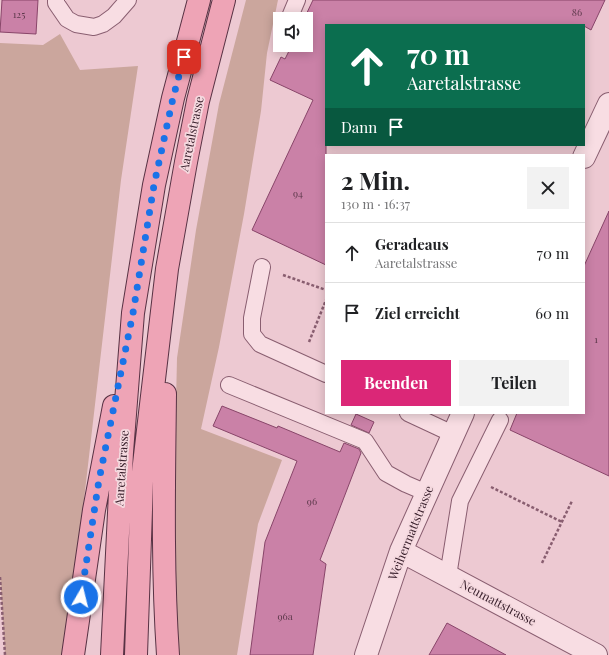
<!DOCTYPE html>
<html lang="de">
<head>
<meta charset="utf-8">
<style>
  :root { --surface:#fff; --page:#f2f2f2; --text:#202124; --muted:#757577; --line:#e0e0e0; --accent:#db2777 }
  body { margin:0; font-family:"Playfair Display",serif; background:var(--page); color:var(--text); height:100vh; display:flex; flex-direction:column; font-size:15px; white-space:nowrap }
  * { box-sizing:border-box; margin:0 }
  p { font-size:13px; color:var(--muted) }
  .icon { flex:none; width:22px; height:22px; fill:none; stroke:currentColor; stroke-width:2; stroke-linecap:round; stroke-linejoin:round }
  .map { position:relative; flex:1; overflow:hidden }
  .details { position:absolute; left:325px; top:154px; width:260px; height:260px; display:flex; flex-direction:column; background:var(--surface); border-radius:0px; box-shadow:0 2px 10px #0003 }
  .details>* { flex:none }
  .guide { position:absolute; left:325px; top:24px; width:260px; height:122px; border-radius:0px; box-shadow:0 2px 10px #0003; background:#0b6e4f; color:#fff; overflow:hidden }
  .fabs { position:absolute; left:273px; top:12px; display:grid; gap:8px }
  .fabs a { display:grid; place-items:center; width:40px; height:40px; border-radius:0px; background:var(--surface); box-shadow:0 2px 10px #0003; font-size:20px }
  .pin { position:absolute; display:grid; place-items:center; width:34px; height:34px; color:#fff; margin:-17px; border-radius:8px; box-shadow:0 2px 6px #0006 }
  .me { position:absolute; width:44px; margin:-22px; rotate:8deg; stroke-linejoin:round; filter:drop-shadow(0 0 3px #0008) }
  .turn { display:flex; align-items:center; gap:14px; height:84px; padding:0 16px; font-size:18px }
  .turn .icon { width:52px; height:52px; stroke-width:2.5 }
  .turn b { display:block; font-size:28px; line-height:34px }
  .then { display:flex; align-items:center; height:38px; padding:0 16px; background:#0003; gap:8px; font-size:15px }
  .round { display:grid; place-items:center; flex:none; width:42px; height:42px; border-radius:0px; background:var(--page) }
  .head { display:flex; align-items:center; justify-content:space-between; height:68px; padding:0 16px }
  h1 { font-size:24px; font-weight:700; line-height:30px }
  .primary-button { display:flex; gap:8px; margin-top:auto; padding:8px 16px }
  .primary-button a { flex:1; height:46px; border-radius:0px; background:var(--accent); color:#fff; font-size:16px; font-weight:700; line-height:46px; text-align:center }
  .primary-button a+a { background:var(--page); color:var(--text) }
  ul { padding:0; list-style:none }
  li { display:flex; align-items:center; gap:12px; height:60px; padding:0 16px; border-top:1px solid var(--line) }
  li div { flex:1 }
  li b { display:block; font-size:15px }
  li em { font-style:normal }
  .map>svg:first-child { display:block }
  .green { fill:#cba69d }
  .building { fill:#ca81a7; stroke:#884569 }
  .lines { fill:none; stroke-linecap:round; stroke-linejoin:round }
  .lane-casing { stroke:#895e70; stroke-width:18 }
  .street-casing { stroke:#895e70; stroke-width:24 }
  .primary-casing { stroke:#583244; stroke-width:24 }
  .path { stroke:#895e70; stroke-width:2.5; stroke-dasharray:3 2; stroke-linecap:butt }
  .lane { stroke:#f8dde3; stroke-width:16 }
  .street { stroke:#f8dde3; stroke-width:22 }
  .primary { stroke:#eea4b6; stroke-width:22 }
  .route { stroke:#1a73e8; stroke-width:7; stroke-dasharray:0 12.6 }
  .labels { text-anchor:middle; stroke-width:3.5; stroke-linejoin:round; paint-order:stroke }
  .number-label { font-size:10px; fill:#5e394c }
  .street-label { font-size:12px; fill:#3a212d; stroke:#f5d9df }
</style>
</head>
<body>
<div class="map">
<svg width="609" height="655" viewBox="0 0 609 655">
  <rect width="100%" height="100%" fill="#edc9d2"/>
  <!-- green -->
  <path class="green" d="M 246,0 L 278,0 L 267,53 L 261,111 L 244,214 L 219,347 L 201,429 L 282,460 L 258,524 L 237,655 L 178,655 L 174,625 L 174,494 L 177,358 L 196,230 L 219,104 Z
    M 60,34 L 80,70 L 138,66 L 121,180 L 66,655 L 5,655 L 0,577 L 0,43 L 43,45 Z"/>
  <!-- building -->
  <path class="building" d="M 2,0 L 38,0 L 36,34 L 0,32 Z
    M 313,0 L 605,0 L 591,30 L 584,26 L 584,25 L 326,25 L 326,265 L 252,230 L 313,100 L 270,80 L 281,57 L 285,59 L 292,45 L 306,45 L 306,19 L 304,19 Z
    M 609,211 L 609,476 L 510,430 L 517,413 L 584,413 L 584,266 Z
    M 222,406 L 277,428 L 278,426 L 340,452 L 344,443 L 359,449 L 361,453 L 320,560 L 326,564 L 313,655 L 250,655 L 265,542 L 297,461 L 213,426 Z
    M 356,414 L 374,422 L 369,433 L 351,425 Z
    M 447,623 L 506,655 L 429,655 Z"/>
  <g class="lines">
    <defs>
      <path id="lane" d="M 56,0 L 56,3 L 67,19 L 76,24 L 94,27 L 103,24 L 114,16 L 128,0
        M 289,19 L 297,0
        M 262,267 L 252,318 L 252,334 L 260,344 L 326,374
        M 229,385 L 365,441 L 386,473 L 406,484 L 427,493
        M 408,413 L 453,434
        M 448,576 L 460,501 L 500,420"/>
      <path id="street" d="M 584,157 L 609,104
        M 401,551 L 596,655
        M 366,655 L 401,551 L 463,413"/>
      <path id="primary" d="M 165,394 C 164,481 162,568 168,655
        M 73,655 L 94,510 L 114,406
        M 112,655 L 122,452 L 133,313 L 154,185 L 173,98 L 199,0
        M 136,655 L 142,481 L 167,269 L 186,162 L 198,101 L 224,0"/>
    </defs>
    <!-- lane casing -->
    <use href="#lane" class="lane-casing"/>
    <!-- street casing -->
    <use href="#street" class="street-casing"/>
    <!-- primary casing -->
    <use href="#primary" class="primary-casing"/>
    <!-- path -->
    <path class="path" d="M 283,275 L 326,290
      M 309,342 L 326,300
      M 491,487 L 562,522
      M 542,563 L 572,501
      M 0,577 L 5,655"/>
    <!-- lane -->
    <use href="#lane" class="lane"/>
    <!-- street -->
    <use href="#street" class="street"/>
    <!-- primary -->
    <use href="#primary" class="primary"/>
  </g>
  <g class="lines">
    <!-- route -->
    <path class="route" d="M 81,597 L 99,480 L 133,313 L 154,185 L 173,98 L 184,57"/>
  </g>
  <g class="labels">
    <!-- number labels -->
    <g class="number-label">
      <text x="577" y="16">86</text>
      <text x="19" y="18">125</text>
      <text x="298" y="197">94</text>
      <text x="596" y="343">1</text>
      <text x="312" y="505">96</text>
      <text x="285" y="620">96a</text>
    </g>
    <!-- street labels -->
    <g class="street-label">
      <text transform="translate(192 134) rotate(-78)" y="4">Aaretalstrasse</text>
      <text transform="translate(122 468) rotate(-86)" y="4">Aaretalstrasse</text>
      <text transform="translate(411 533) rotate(-68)" y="4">Weihermattstrasse</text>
      <text transform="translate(498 603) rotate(28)" y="4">Neumattstrasse</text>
    </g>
  </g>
</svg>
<div class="fabs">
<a><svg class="icon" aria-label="sound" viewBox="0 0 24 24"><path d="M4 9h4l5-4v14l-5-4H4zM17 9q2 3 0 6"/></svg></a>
</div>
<div class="pin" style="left:184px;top:57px;background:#d93025"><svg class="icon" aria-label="arrive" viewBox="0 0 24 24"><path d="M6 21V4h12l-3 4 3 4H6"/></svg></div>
<svg class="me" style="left:81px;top:597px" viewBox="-20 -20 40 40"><circle r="17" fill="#1a73e8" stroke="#fff" stroke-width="3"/><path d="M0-11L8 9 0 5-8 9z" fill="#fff"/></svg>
<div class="guide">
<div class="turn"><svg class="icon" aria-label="ahead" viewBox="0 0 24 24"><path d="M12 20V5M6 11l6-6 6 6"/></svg><div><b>70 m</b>Aaretalstrasse</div></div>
<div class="then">Dann<svg class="icon" aria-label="arrive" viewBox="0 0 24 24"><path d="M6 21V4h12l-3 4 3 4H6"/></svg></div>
</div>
<section class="details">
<div class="head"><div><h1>2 Min.</h1><p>130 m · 16:37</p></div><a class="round"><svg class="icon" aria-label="close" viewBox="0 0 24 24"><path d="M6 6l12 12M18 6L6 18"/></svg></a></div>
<ul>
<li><svg class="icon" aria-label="ahead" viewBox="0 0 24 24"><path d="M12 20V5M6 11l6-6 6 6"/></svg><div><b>Geradeaus</b><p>Aaretalstrasse</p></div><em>70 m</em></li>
<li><svg class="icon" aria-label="arrive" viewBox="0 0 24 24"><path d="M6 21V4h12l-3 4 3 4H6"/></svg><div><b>Ziel erreicht</b></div><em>60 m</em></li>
</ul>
<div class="primary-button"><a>Beenden</a><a>Teilen</a></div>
</section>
</div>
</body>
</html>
